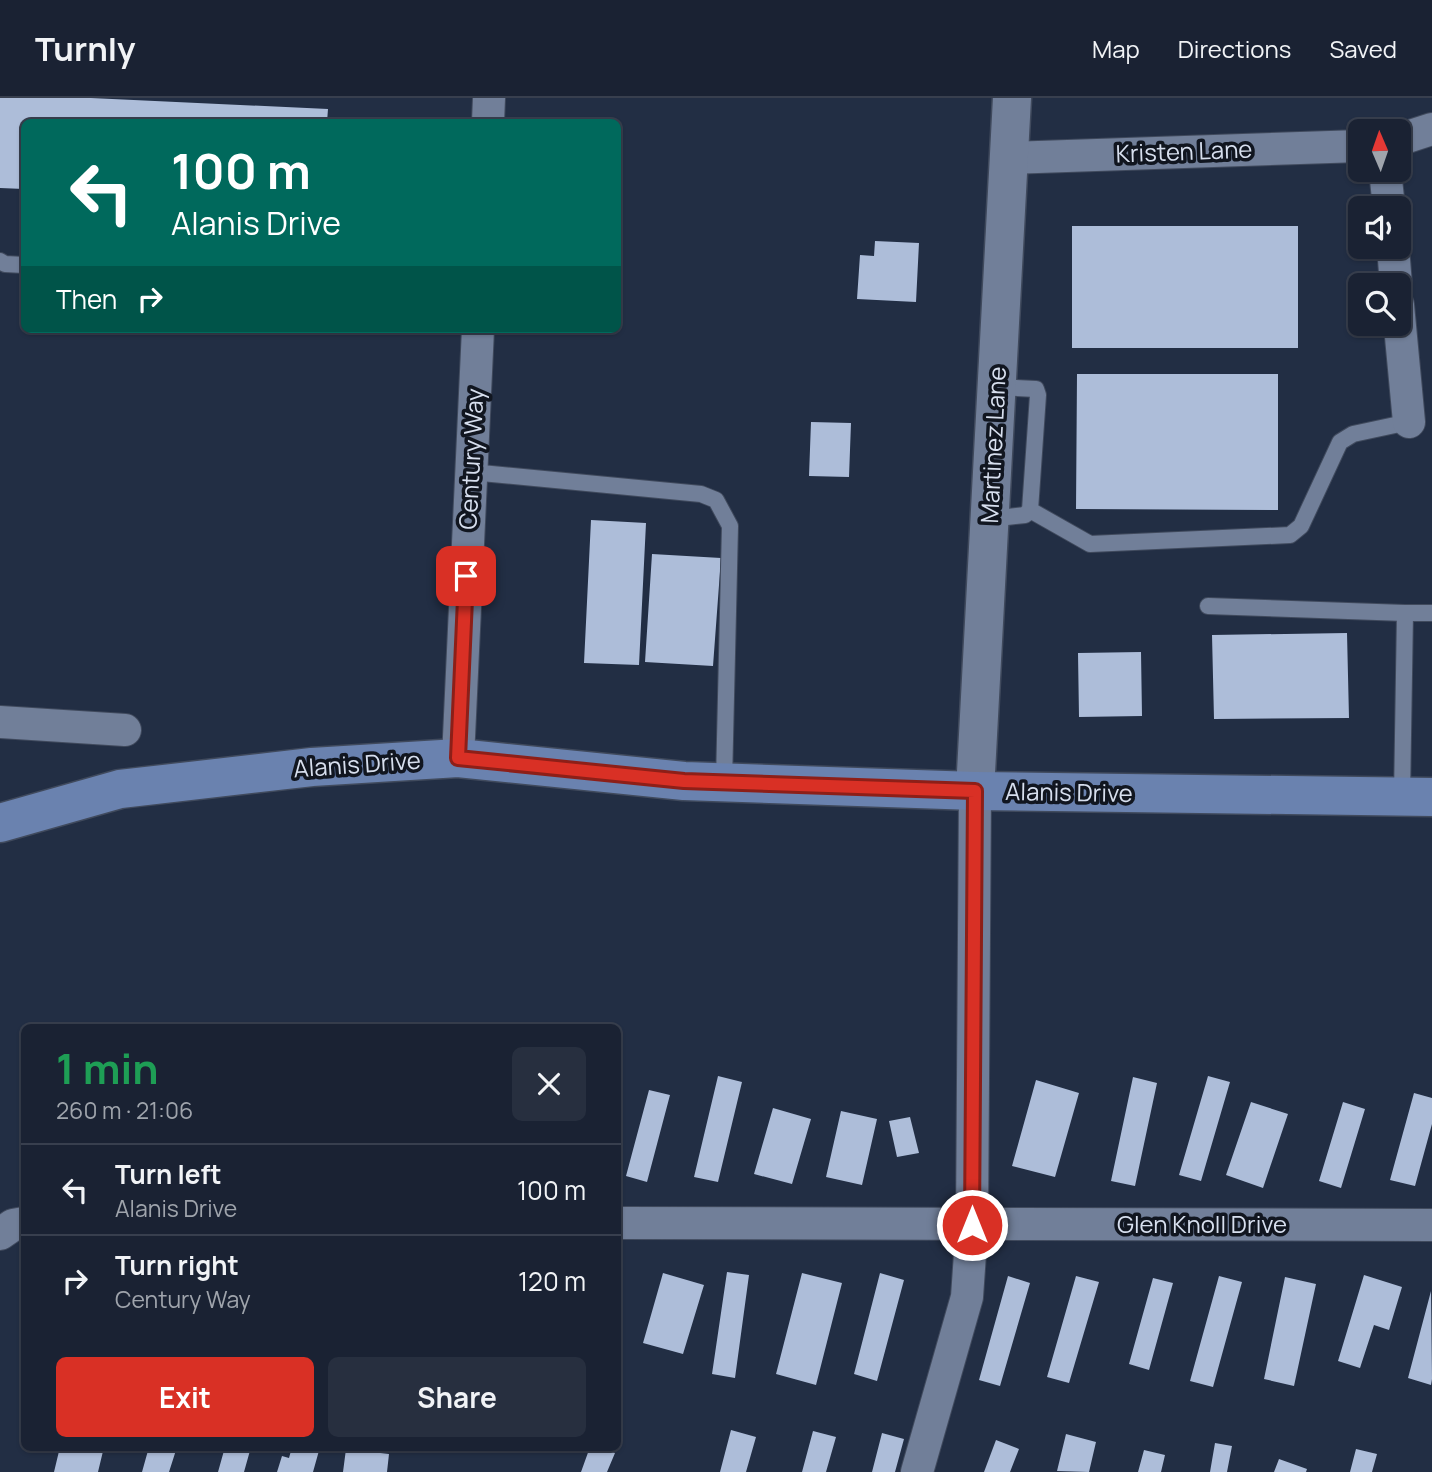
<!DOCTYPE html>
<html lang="en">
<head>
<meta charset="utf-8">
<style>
  :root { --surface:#1a2233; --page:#272f3f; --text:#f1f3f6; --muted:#9fa4ac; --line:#383f4e; --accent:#d93025 }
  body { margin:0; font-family:Manrope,sans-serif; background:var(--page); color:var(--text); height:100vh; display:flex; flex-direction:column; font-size:26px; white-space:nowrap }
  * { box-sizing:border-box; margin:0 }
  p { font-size:23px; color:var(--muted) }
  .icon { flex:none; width:38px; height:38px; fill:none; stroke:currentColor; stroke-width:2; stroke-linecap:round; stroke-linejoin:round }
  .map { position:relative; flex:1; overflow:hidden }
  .side { position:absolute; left:21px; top:926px; width:600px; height:427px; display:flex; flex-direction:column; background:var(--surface); border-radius:10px; box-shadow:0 2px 5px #0004,0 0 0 2px var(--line) }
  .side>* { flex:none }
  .top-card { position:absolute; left:21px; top:21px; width:600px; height:214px; border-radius:10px; box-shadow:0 2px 5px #0004,0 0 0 2px var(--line); background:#00695c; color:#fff; overflow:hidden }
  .needle { width:46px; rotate:358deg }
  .tools { position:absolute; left:1348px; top:21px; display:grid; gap:14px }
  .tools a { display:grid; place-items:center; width:63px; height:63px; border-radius:10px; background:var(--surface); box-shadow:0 2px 5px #0004,0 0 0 2px var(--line); font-size:35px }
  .pin { position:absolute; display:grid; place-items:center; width:60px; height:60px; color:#fff; margin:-30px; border-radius:14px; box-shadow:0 4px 10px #0006 }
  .me { position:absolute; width:77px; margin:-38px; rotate:0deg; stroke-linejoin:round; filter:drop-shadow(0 0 5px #0008) }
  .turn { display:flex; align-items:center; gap:24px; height:147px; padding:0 35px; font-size:32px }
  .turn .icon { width:91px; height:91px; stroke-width:2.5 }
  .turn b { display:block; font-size:49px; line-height:60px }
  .then { display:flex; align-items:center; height:66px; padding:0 35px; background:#0003; gap:14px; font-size:26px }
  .round { display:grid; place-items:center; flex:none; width:74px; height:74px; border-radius:10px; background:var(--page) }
  .overview { display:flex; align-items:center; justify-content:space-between; height:119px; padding:0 35px }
  h1 { font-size:42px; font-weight:700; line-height:52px; color:#1e9e55 }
  .primary-button { display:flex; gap:14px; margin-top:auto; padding:14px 35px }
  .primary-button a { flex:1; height:80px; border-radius:10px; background:var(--accent); color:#fff; font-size:28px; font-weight:700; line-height:80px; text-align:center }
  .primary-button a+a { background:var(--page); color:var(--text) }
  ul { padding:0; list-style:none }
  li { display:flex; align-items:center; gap:21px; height:91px; padding:0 35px; border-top:2px solid var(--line) }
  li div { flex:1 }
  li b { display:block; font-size:26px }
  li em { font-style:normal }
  header { display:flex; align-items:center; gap:42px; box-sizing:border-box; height:98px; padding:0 35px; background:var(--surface); border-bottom:2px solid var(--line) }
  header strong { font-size:33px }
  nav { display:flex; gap:38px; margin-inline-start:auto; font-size:24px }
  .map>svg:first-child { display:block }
  .building { fill:#adbdd9 }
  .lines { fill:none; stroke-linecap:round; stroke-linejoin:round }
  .service-casing { stroke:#404a5d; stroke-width:18 }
  .minor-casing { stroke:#404a5d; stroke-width:34 }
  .tertiary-casing { stroke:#404a5d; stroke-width:41 }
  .secondary-casing { stroke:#404a5d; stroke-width:41 }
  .service { stroke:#717f99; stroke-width:16 }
  .minor { stroke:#717f99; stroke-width:32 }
  .tertiary { stroke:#717f99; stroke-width:38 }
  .secondary { stroke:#6a82af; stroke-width:38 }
  .route-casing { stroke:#8d1f18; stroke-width:18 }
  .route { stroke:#d93025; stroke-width:12 }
  .labels { text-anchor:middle; stroke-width:7; stroke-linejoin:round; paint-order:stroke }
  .street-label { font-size:24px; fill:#d7dfee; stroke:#111620 }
</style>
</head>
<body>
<header>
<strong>Turnly</strong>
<nav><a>Map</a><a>Directions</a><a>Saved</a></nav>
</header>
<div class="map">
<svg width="1432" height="1374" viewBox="0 0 1432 1374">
  <rect width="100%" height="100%" fill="#222e44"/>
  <!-- building -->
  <path class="building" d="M 0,0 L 91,0 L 328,11 L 327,24 L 24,24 L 24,91 L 0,90 Z
    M 1072,128 L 1298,128 L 1298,250 L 1072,250 Z
    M 875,143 L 919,145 L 916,204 L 857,201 L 860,157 L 874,158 Z
    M 1077,276 L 1278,276 L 1278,412 L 1076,411 Z
    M 811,324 L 851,325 L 849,379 L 809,378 Z
    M 591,422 L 646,425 L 639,567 L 584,565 Z
    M 652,456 L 721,460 L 713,568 L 645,564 Z
    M 1347,535 L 1349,620 L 1214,621 L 1212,537 Z
    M 1141,554 L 1142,618 L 1079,619 L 1078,555 Z
    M 718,978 L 742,984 L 718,1084 L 694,1079 Z
    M 1208,978 L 1230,984 L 1201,1083 L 1179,1077 Z
    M 1133,979 L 1157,985 L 1135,1088 L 1111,1083 Z
    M 1036,982 L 1079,995 L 1055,1079 L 1012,1068 Z
    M 649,992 L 670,997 L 647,1084 L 626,1078 Z
    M 1414,995 L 1432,1000 L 1432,1026 L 1415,1088 L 1390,1082 Z
    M 1251,1004 L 1288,1016 L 1263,1090 L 1226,1077 Z
    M 1343,1004 L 1365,1011 L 1341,1090 L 1319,1083 Z
    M 773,1010 L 811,1021 L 792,1086 L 754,1076 Z
    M 841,1013 L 877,1021 L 862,1087 L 826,1079 Z
    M 910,1019 L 919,1055 L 897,1059 L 889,1023 Z
    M 727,1174 L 749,1177 L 735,1280 L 712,1276 Z
    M 663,1175 L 704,1187 L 683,1256 L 643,1245 Z
    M 802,1175 L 842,1185 L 816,1287 L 776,1276 Z
    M 880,1175 L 904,1182 L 877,1283 L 854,1276 Z
    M 1364,1177 L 1402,1189 L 1389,1232 L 1374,1227 L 1360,1270 L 1338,1263 Z
    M 1008,1178 L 1030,1185 L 1000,1288 L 979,1282 Z
    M 1076,1178 L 1099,1184 L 1069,1285 L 1047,1279 Z
    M 1219,1178 L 1242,1184 L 1213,1289 L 1190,1283 Z
    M 1285,1179 L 1316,1186 L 1294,1288 L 1264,1281 Z
    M 1153,1180 L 1173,1185 L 1149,1272 L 1129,1266 Z
    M 1431,1193 L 1432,1281 L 1431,1287 L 1408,1280 Z
    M 731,1332 L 756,1339 L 746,1374 L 720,1374 Z
    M 813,1333 L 836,1339 L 826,1374 L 802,1374 Z
    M 882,1335 L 904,1341 L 895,1374 L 872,1374 Z
    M 1066,1336 L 1096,1344 L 1089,1374 L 1057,1373 Z
    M 996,1342 L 1019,1351 L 1010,1374 L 984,1374 Z
    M 1215,1345 L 1232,1348 L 1227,1374 L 1210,1374 Z
    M 60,1349 L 104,1349 L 98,1374 L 54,1374 Z
    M 149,1349 L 177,1349 L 169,1374 L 142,1374 Z
    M 225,1349 L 251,1349 L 244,1374 L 218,1374 Z
    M 292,1349 L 320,1349 L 313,1374 L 277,1374 L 282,1358 L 289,1360 Z
    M 590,1349 L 600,1349 L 615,1355 L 607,1374 L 581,1374 Z
    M 346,1351 L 389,1356 L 387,1374 L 343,1374 Z
    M 1356,1351 L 1377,1356 L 1372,1374 L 1350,1374 Z
    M 1144,1352 L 1165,1357 L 1161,1374 L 1138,1374 Z
    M 1279,1361 L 1307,1371 L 1306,1374 L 1274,1374 Z"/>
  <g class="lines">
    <defs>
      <path id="service" d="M 0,163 L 5,166 L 24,167
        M 471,374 L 701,396 L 716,402 L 730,428 L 724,684
        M 1030,412 L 1090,446 L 1290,437 L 1301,428 L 1340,344 L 1353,336 L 1409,324
        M 990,421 L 1025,417 L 1030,412 L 1038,297 L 1036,291 L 997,289
        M 1208,508 L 1405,515
        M 1402,699 L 1405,515 L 1432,515"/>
      <path id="minor" d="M 488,24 L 489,0
        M 1398,42 L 1432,31
        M 1009,60 L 1360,48
        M 1385,72 L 1389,110
        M 1393,149 L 1396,187
        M 1398,207 L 1409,324
        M 0,624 L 125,632
        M 458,660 L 478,231
        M 618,1125 L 1432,1127
        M 0,1136 L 13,1127 L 24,1125
        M 917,1374 L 967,1199 L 972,1127 L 975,693"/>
      <path id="tertiary" d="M 975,693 L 1012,0"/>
      <path id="secondary" d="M 0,725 L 120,691 L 312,669 L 458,660 L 684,683 L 975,693 L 1432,699"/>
    </defs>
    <!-- service casing -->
    <use href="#service" class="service-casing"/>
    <!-- minor casing -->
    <use href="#minor" class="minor-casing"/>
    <!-- tertiary casing -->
    <use href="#tertiary" class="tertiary-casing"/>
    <!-- secondary casing -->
    <use href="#secondary" class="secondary-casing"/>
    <!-- service -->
    <use href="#service" class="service"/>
    <!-- minor -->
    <use href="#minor" class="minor"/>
    <!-- tertiary -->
    <use href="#tertiary" class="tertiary"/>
    <!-- secondary -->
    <use href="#secondary" class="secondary"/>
  </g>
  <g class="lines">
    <defs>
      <path id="route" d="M 466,478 L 458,660 L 684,683 L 975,693 L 972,1127"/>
    </defs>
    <!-- route casing -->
    <use href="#route" class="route-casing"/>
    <!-- route -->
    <use href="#route" class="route"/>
  </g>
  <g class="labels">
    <!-- street labels -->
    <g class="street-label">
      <text transform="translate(1184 54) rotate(-2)" y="8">Kristen Lane</text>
      <text transform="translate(994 347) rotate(-87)" y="8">Martinez Lane</text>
      <text transform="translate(472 361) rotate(-87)" y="8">Century Way</text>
      <text transform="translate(357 667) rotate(-4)" y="8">Alanis Drive</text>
      <text transform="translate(1069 695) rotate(1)" y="8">Alanis Drive</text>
      <text x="1202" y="1135">Glen Knoll Drive</text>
    </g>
  </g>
</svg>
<div class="tools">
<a><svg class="needle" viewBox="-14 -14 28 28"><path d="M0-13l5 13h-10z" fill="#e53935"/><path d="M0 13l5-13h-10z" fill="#9fa4ac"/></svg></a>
<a><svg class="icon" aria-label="sound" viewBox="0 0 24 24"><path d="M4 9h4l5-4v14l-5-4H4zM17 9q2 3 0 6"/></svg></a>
<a><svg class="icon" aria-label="search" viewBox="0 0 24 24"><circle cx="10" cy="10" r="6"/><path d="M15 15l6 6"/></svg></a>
</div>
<div class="pin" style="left:466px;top:478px;background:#d93025"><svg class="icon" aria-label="arrive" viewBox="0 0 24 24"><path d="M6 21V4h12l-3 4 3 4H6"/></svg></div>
<svg class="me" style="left:972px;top:1127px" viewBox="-20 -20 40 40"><circle r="17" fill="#d93025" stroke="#fff" stroke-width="3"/><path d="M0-11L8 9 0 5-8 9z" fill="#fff"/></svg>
<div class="top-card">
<div class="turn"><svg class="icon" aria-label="left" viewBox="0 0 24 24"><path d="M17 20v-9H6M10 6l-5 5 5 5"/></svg><div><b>100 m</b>Alanis Drive</div></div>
<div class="then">Then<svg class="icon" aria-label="right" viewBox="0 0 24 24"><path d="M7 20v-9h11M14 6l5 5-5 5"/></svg></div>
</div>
<section class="side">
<div class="overview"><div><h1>1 min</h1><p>260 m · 21:06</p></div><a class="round"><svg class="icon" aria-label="close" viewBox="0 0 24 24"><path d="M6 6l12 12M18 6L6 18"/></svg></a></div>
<ul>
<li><svg class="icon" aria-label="left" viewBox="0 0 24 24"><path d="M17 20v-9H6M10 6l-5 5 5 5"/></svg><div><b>Turn left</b><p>Alanis Drive</p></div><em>100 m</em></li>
<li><svg class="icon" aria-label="right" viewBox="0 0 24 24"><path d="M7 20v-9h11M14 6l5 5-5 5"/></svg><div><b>Turn right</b><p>Century Way</p></div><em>120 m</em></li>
</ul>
<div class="primary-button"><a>Exit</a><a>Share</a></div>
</section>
</div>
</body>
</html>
